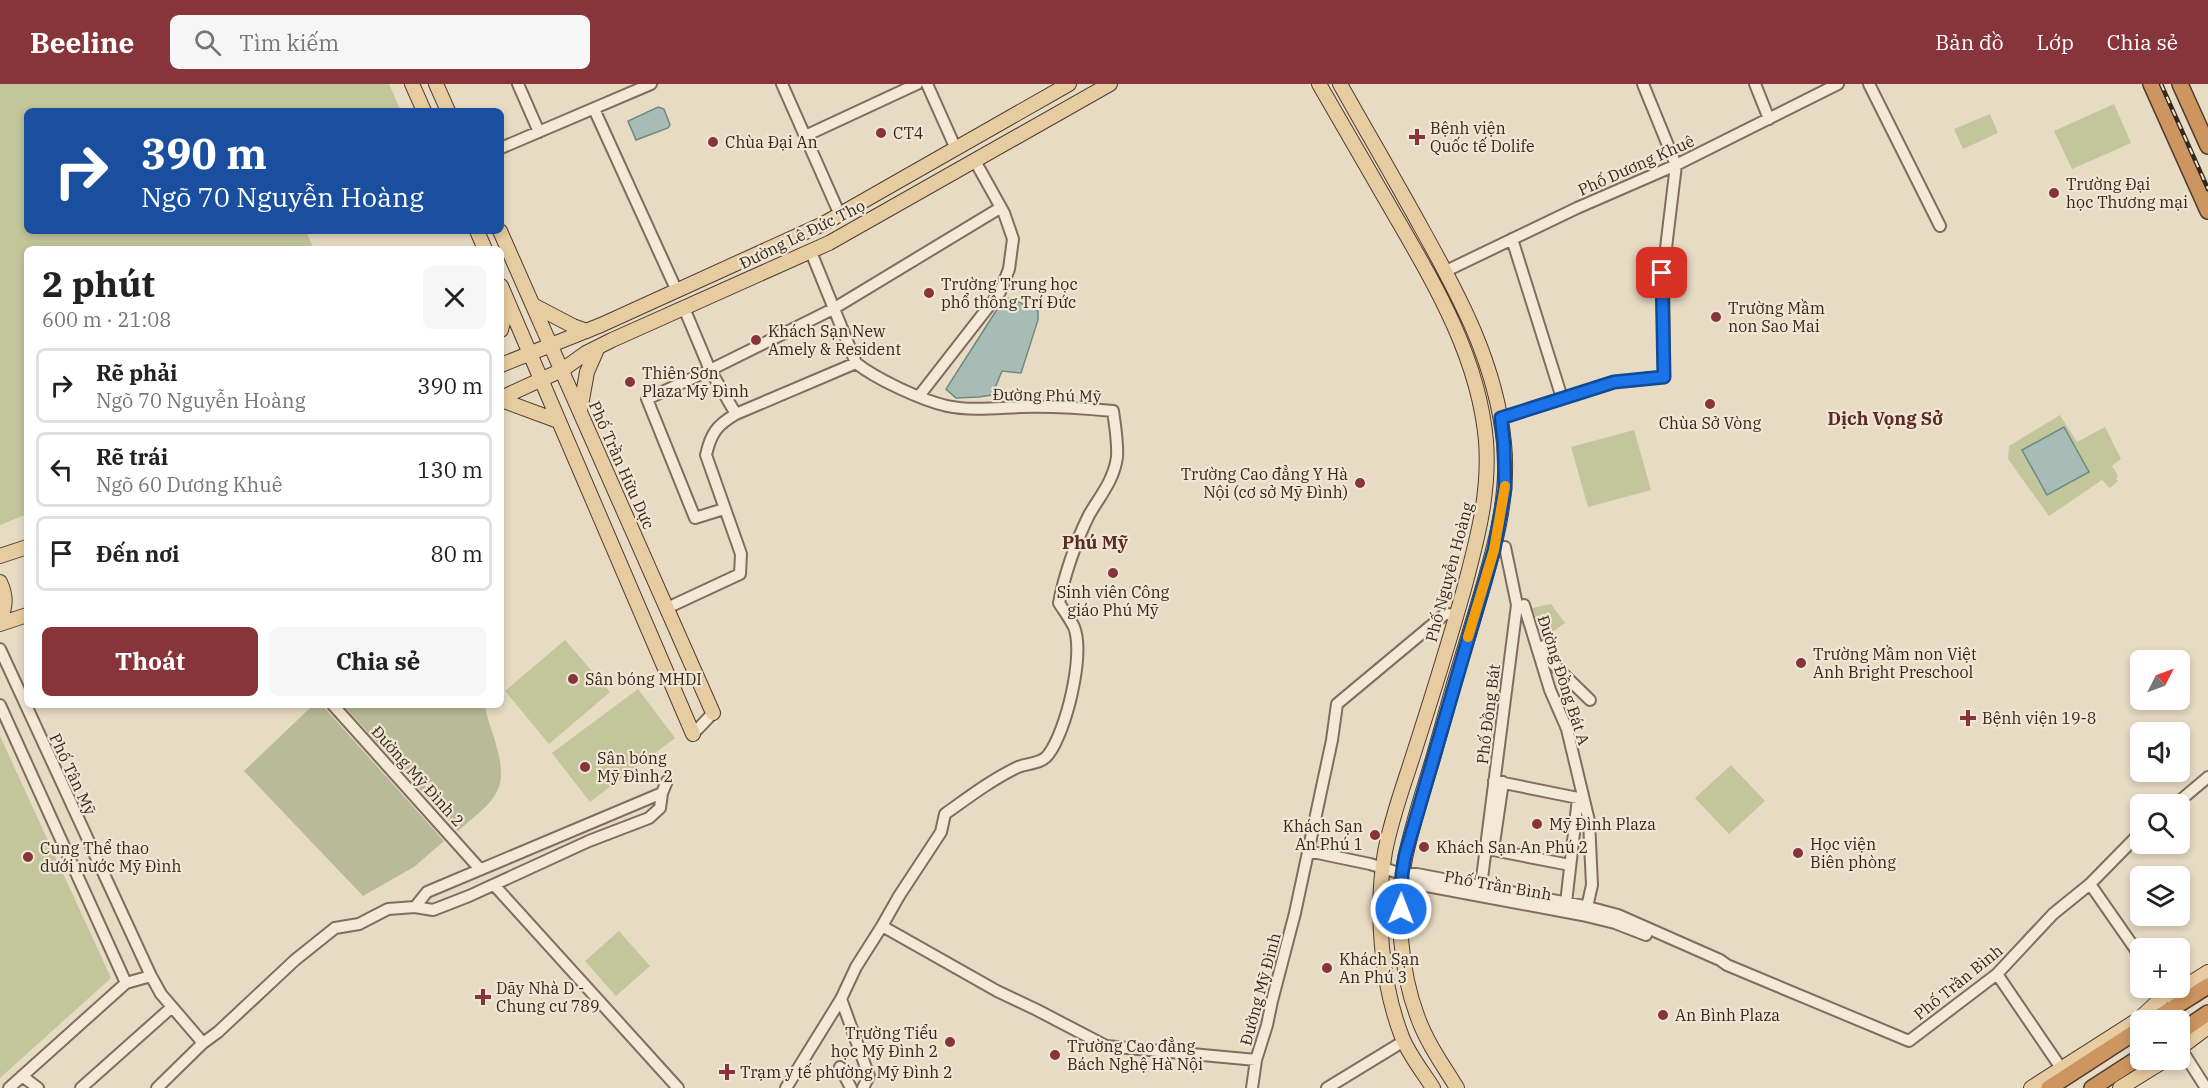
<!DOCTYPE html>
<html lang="vi">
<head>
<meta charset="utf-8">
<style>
  :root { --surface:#fff; --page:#f6f6f6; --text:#222; --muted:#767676; --line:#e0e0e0; --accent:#88343b }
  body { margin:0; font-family:"IBM Plex Serif",serif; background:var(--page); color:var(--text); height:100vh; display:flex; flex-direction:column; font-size:22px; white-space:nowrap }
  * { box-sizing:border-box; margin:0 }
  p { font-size:20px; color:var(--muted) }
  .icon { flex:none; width:33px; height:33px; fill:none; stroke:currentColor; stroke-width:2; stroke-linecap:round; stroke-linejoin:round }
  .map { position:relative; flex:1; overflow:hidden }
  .panel { position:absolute; left:24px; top:162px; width:480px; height:462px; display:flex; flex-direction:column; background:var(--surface); border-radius:9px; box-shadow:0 3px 9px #0003 }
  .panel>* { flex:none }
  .top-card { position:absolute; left:24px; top:24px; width:480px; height:126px; border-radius:9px; box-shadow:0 3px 9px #0003; background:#1a4fa0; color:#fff; overflow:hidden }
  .needle { width:39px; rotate:48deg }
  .tools { position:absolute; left:2130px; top:566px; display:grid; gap:12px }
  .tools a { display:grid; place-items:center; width:60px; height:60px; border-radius:9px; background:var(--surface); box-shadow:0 3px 9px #0003; font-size:30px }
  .pin { position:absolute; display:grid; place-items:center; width:51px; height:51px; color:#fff; margin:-26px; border-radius:12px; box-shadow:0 3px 9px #0006 }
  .me { position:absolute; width:66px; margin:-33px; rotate:1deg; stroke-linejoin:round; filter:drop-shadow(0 0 4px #0008) }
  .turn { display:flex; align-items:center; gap:21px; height:126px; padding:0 18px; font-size:27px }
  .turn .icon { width:78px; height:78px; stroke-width:2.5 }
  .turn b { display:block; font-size:42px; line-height:51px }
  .round { display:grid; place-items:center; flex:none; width:63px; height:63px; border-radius:9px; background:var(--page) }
  .headline { display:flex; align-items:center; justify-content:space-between; height:102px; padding:0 18px }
  h1 { font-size:36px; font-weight:700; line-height:45px }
  .button { display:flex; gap:12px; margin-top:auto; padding:12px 18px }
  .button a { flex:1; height:69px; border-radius:9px; background:var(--accent); color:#fff; font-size:24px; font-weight:700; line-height:69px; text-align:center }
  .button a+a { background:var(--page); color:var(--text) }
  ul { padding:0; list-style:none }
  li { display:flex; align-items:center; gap:18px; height:75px; margin:0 12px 9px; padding:0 6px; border:3px solid var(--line); border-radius:9px }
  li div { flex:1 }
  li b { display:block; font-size:22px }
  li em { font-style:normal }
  header { display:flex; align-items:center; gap:36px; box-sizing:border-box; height:84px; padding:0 30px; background:var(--accent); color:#fff }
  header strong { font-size:28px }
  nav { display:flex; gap:33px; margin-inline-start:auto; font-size:21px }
  .search { width:420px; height:54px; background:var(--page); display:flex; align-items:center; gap:15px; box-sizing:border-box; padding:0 21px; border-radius:9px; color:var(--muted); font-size:22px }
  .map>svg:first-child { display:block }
  .green { fill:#c3c59a }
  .cemetery { fill:#b9bb98 }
  .water { fill:#a6bcb4; stroke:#6e8980; stroke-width:1.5 }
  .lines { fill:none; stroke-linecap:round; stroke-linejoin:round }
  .minor-casing { stroke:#816d5d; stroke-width:14 }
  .major-casing { stroke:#4f3d31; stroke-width:16 }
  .highway-casing { stroke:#4f3d31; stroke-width:18 }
  .minor { stroke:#f4e9d6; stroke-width:10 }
  .major { stroke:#e7cca1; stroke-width:14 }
  .highway { stroke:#cd955f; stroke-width:15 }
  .rail-casing { stroke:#33271f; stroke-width:4.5 }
  .rail { stroke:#f1e6d3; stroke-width:2; stroke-dasharray:7; stroke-linecap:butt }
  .route-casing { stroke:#114b97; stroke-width:15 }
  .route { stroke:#1a73e8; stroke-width:10 }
  .slow { stroke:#f59e0b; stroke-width:10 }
  .poi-dot { fill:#88343b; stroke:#f1e6d3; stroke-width:2 }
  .labels { text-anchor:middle; stroke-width:4.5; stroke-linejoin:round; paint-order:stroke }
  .poi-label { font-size:16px; fill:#33271f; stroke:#f1e6d3; text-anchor:start }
  .street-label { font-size:16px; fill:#33271f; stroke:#f1e6d3 }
  .neighbourhood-label { font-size:18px; font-weight:bold; fill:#5a2b24; stroke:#f1e6d3 }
</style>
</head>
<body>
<header>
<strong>Beeline</strong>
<div class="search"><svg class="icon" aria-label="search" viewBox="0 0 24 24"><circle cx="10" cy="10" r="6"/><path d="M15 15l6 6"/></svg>Tìm kiếm</div>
<nav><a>Bản đồ</a><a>Lớp</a><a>Chia sẻ</a></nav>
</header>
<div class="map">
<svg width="2208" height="1004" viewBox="0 0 2208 1004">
  <rect width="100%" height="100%" fill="#e8dbc4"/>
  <!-- green -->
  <path class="green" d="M 0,0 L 389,0 L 401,27 L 27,27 L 27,147 L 306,147 L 314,165 L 27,165 L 27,430 L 0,441 Z
    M 2114,20 L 2131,59 L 2072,85 L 2054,47 Z
    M 1990,30 L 1998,49 L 1963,65 L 1954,45 Z
    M 2060,331 L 2077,358 L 2105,343 L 2121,375 L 2112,382 L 2118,392 L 2116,395 L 2118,397 L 2110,404 L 2102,396 L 2049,432 L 2008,375 L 2009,362 Z
    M 1634,346 L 1651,406 L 1588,423 L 1571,363 Z
    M 1551,520 L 1565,539 L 1544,554 L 1532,524 Z
    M 565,556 L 610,608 L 549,660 L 505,607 Z
    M 638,605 L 675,654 L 590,718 L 552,669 Z
    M 0,652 L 111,894 L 0,994 Z
    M 1731,681 L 1765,717 L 1729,750 L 1695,714 Z
    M 619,847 L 650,882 L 616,912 L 585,877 Z"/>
  <!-- cemetery -->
  <path class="cemetery" d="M 313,621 L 322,621 L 444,757 L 414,783 L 363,812 L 244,687 Z
    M 343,621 L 485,621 C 486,632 492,646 495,657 C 511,708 494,716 458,747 Z"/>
  <!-- water -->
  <path class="water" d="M 658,23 L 664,25 L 670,41 L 668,44 L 636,56 L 628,37 Z
    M 1010,214 L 1038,227 L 1038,236 L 1021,289 L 1002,287 L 992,311 L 979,313 L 956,314 L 946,305 L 1003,216 Z
    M 2064,343 L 2089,388 L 2047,411 L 2022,366 Z"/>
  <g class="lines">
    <defs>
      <path id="minor" d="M 518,0 L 539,48
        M 782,0 L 840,131
        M 927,0 L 956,65
        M 1755,0 L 1769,35
        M 1869,0 L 1940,142
        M 594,25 L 676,205
        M 805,52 L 917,0
        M 501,64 L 651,0
        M 1512,155 L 1562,314
        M 811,168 L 856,279 C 876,295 921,316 947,322 C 971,327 996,324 1021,323 C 1051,322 1082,324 1113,327 C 1115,341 1118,358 1117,373 C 1114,396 1100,412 1089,431 C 1076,457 1064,492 1059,519 C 1064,527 1070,535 1074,543 C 1085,571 1066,648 1048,671 C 1041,680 1028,679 1018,683 C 991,696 969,713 945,730 L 941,748 L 899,812 L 882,842
        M 1446,187 L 1577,124 L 1676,81 L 1838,0
        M 684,224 L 710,286 L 736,330 L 856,279
        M 919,312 L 1000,208 L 1009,185 L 1013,155 L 1004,129 L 975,77
        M 1501,334 L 1614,298 L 1664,293 L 1663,189 L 1676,81 L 1643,0
        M 724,425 L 695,434 L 647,315 L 710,286 L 833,225 L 1000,124
        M 1524,521 L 1550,606 L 1567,645 L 1589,737 L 1592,801 L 1587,823
        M 667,524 L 740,490 L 741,470 L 706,371 C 711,349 717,341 736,330
        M 1544,562 L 1549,576 L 1590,616
        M 0,565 L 151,892 L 161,910 L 203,959
        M 0,621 L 126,899
        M 333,621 L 479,784
        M 693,650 L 713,629
        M 1494,697 L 1578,714 L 1566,819
        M 1503,698 L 1493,766 L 1570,781
        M 662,709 L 427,808 L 415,823 L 433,826 L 469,812 L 589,757 L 649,734 L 660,724 L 662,709 L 667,697
        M 2176,720 L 2208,693
        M 1308,767 L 1370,780 L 1402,790 L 1417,790 L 1584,822 L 1618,831 L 1720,876 L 1727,881 L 1909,957 L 1997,890 L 2053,830 L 2090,800 L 2140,749
        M 1402,790 L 1416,800 L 1582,831 L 1615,839 L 1646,851
        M 2090,800 L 2140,872
        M 495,802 L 678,1004
        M 1481,802 L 1517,521 L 1505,463
        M 1997,890 L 2061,984
        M 841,915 L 869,992 L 863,1004
        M 2183,968 L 2206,1004
        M 840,983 L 851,1004
        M 22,992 L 38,1004
        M 9,1004 L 126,899 L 151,892
        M 81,1004 L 172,923
        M 157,1004 L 203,959 L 218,948 L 295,876 L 335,844 L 359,840 L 388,825 L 415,823
        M 786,1004 L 841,915 L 856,883 L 882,842 L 997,907 L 1037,926 L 1106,962 L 1256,976
        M 1252,1004 L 1256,976 L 1267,941 L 1272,917 L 1295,829 L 1332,656 L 1337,620 L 1445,530 L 1457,531
        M 1327,1004 L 1404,957"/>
      <path id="major" d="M 412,0 L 424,27
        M 436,0 L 448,27
        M 1319,0 C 1345,45 1371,90 1397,135 C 1437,204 1479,276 1486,357 C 1490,409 1477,456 1464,505 C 1448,562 1430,619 1412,675 C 1402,706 1391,736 1385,768 C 1375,825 1381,899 1402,953 C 1409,971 1423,988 1433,1004
        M 1340,0 C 1367,48 1395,96 1422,145 C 1460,213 1496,280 1504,359 C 1510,417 1492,472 1476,527 C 1461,575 1447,623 1434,671 C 1424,705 1412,740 1405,775 C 1395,823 1400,887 1418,934 C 1427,959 1443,981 1457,1004
        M 477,147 L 485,165
        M 500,147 L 713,629
        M 501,202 L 693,650
        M 533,221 L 573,242 L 587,247
        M 501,246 L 508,218
        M 501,281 L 601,241 L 823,140 L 1069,0
        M 501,314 L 562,286 L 586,269 L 612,256 L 829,159 L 1110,0
        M 501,316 L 558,337
        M 580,327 L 587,288 L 598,263
        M 0,472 L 27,463
        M 0,498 C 6,511 7,522 0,534
        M 0,540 L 27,531
        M 2170,912 L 2208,888
        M 2180,964 L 2208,943
        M 2031,1004 L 2139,935 L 2166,910 L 2176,903
        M 2120,1004 L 2167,975"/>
      <path id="highway" d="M 2151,0 L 2208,127
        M 2180,0 L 2208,62
        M 2154,936 L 2208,902
        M 2180,948 L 2208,929
        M 2049,1004 L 2140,945
        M 2092,1004 L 2140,973"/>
    </defs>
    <!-- minor casing -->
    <use href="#minor" class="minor-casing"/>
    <!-- major casing -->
    <use href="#major" class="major-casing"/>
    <!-- highway casing -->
    <use href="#highway" class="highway-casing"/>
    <!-- minor -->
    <use href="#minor" class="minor"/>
    <!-- major -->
    <use href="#major" class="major"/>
    <!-- highway -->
    <use href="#highway" class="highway"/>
    <defs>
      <path id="rail" d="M 2161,0 L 2208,105"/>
    </defs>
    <!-- rail casing -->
    <use href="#rail" class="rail-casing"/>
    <!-- rail -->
    <use href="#rail" class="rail"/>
  </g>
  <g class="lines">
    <defs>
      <path id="route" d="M 1401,825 L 1402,790 L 1405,772 L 1494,466 L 1505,405 L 1504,361 L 1501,334 L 1614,298 L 1664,293 L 1662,189"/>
    </defs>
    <!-- route casing -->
    <use href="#route" class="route-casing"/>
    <!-- route -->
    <use href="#route" class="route"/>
    <!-- slow -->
    <path class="slow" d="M 1468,553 L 1494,466 L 1505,402"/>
  </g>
  <!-- markers -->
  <g class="poi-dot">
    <circle cx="881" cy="49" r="6"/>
    <path d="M1414 44h6v6h6v6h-6v6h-6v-6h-6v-6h6z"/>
    <circle cx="713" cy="58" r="6"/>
    <circle cx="2054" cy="109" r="6"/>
    <circle cx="929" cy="209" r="6"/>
    <circle cx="1716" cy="233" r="6"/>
    <circle cx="756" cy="256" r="6"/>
    <circle cx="630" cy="298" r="6"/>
    <circle cx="1710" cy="320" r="6"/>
    <circle cx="1360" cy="399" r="6"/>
    <circle cx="1113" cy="489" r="6"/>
    <circle cx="1801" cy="579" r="6"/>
    <circle cx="573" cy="595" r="6"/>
    <path d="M1965 625h6v6h6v6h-6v6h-6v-6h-6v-6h6z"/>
    <circle cx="585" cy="683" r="6"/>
    <circle cx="1537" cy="740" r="6"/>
    <circle cx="1375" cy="751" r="6"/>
    <circle cx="1424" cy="763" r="6"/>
    <circle cx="1798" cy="769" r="6"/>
    <circle cx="28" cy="773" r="6"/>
    <circle cx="1327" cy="884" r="6"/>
    <path d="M480 904h6v6h6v6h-6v6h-6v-6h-6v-6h6z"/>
    <circle cx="1663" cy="931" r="6"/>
    <circle cx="950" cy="958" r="6"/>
    <circle cx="1055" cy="971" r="6"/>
    <path d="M724 979h6v6h6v6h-6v6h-6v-6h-6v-6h6z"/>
  </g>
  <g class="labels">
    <!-- poi labels -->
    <g class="poi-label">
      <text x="1430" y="50">Bệnh viện<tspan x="1430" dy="18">Quốc tế Dolife</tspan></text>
      <text x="893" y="55">CT4</text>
      <text x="725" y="64">Chùa Đại An</text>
      <text x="2066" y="106">Trường Đại<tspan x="2066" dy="18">học Thương mại</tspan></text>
      <text x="941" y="206">Trường Trung học<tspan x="941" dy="18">phổ thông Trí Đức</tspan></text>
      <text x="1728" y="230">Trường Mầm<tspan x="1728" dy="18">non Sao Mai</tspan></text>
      <text x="768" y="253">Khách Sạn New<tspan x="768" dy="18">Amely &amp; Resident</tspan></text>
      <text x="642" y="295">Thiên Sơn<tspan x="642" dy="18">Plaza Mỹ Đình</tspan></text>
      <text x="1710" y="345" text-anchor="middle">Chùa Sở Vòng</text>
      <text x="1348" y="396" text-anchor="end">Trường Cao đẳng Y Hà<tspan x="1348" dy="18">Nội (cơ sở Mỹ Đình)</tspan></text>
      <text x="1113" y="514" text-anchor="middle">Sinh viên Công<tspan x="1113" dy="18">giáo Phú Mỹ</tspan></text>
      <text x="1813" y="576">Trường Mầm non Việt<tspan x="1813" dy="18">Anh Bright Preschool</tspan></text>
      <text x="585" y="601">Sân bóng MHDI</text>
      <text x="1982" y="640">Bệnh viện 19-8</text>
      <text x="597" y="680">Sân bóng<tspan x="597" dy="18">Mỹ Đình 2</tspan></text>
      <text x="1549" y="746">Mỹ Đình Plaza</text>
      <text x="1363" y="748" text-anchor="end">Khách Sạn<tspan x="1363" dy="18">An Phú 1</tspan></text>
      <text x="1810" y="766">Học viện<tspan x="1810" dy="18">Biên phòng</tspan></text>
      <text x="1436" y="769">Khách Sạn An Phú 2</text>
      <text x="40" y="770">Cung Thể thao<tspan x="40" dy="18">dưới nước Mỹ Đình</tspan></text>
      <text x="1339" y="881">Khách Sạn<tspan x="1339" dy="18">An Phú 3</tspan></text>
      <text x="496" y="910">Dãy Nhà D -<tspan x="496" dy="18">Chung cư 789</tspan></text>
      <text x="1675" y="937">An Bình Plaza</text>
      <text x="938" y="955" text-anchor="end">Trường Tiểu<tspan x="938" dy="18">học Mỹ Đình 2</tspan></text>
      <text x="1067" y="968">Trường Cao đẳng<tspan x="1067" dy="18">Bách Nghệ Hà Nội</tspan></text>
      <text x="740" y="994">Trạm y tế phường Mỹ Đình 2</text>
    </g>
    <!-- street labels -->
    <g class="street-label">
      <text transform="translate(1636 81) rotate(-24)" y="6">Phố Dương Khuê</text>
      <text transform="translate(802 150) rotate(-26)" y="6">Đường Lê Đức Thọ</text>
      <text transform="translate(1047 311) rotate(1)" y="6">Đường Phú Mỹ</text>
      <text transform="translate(622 381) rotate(66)" y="6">Phố Trần Hữu Dực</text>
      <text transform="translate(1449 488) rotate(-75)" y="6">Phố Nguyễn Hoàng</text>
      <text transform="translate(1564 596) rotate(72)" y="6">Đường Đồng Bát A</text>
      <text transform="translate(1488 630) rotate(-83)" y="6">Phố Đồng Bát</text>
      <text transform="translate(73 690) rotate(65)" y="6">Phố Tân Mỹ</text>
      <text transform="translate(418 692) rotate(48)" y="6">Đường Mỹ Đình 2</text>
      <text transform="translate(1498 801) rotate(10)" y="6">Phố Trần Bình</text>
      <text transform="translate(1958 898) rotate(-39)" y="6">Phố Trần Bình</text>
      <text transform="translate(1260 905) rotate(-75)" y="6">Đường Mỹ Đình</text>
    </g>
    <!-- neighbourhood labels -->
    <g class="neighbourhood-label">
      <text x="1885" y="341">Dịch Vọng Sở</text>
      <text x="1095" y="465">Phú Mỹ</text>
    </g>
  </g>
</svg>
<div class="tools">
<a><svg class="needle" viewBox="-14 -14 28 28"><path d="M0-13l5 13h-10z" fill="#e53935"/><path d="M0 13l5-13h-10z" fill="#767676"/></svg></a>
<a><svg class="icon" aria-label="sound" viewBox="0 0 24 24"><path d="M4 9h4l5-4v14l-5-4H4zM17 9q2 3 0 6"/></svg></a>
<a><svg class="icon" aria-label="search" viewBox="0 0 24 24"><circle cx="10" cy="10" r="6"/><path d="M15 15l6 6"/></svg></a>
<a><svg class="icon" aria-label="layers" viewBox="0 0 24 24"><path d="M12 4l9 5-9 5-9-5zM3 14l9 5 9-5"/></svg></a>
<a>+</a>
<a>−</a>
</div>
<div class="pin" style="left:1662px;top:189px;background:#d93025"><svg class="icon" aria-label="arrive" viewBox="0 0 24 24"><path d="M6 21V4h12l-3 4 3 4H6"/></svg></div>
<svg class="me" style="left:1401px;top:825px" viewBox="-20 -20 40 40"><circle r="17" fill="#1a73e8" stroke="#fff" stroke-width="3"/><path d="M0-11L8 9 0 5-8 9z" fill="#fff"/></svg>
<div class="top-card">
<div class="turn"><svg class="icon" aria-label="right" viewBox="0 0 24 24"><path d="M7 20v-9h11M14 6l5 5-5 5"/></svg><div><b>390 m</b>Ngõ 70 Nguyễn Hoàng</div></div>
</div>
<section class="panel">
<div class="headline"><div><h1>2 phút</h1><p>600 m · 21:08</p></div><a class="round"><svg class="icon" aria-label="close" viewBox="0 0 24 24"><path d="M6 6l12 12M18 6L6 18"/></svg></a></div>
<ul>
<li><svg class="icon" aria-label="right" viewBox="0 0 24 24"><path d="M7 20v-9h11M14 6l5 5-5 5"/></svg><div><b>Rẽ phải</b><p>Ngõ 70 Nguyễn Hoàng</p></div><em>390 m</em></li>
<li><svg class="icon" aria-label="left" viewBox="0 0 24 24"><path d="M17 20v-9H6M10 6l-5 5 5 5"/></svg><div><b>Rẽ trái</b><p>Ngõ 60 Dương Khuê</p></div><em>130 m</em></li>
<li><svg class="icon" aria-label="arrive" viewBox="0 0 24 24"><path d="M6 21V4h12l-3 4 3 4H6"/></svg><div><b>Đến nơi</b></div><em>80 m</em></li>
</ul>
<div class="button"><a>Thoát</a><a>Chia sẻ</a></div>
</section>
</div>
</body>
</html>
